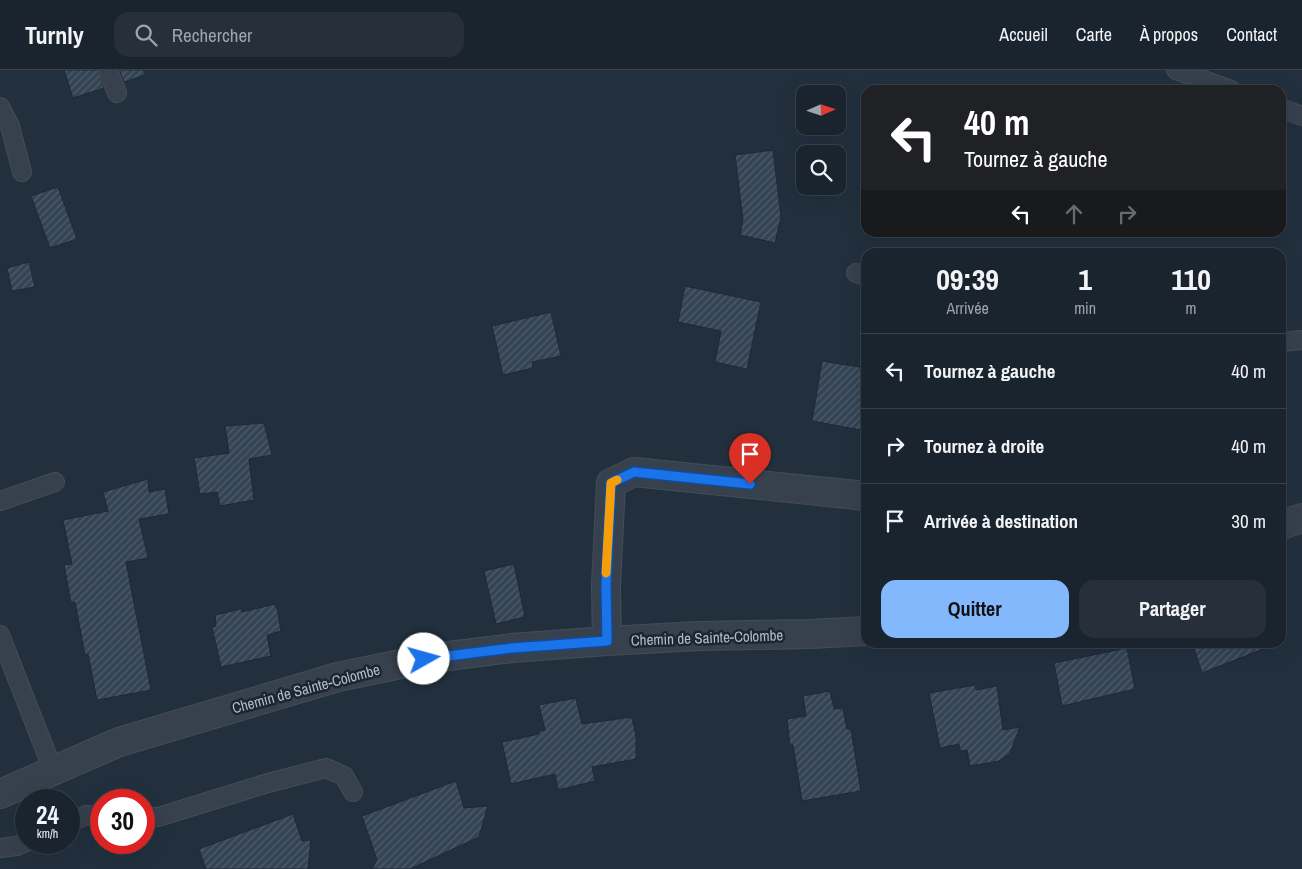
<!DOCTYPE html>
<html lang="fr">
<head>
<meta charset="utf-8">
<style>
  :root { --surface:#1a242e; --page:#27303a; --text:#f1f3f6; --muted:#9fa4aa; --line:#38414a; --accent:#84b8fd }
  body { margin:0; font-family:"Archivo Narrow",sans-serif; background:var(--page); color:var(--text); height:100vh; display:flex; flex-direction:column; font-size:19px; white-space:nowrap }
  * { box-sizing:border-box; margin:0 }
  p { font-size:16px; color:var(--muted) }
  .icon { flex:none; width:28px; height:28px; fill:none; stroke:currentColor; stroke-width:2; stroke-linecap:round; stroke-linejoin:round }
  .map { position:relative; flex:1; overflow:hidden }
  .sheet { position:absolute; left:861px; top:178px; width:425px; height:400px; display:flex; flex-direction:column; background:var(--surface); border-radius:15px; box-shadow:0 5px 20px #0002,0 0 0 1px var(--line) }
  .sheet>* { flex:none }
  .banner { position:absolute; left:861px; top:15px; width:425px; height:152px; border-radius:15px; box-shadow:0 5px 20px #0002,0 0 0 1px var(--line); background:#202124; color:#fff; overflow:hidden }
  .needle { width:32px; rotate:87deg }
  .controls { position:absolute; left:796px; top:15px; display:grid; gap:10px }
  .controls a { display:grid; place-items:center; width:50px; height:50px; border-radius:10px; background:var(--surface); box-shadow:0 5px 20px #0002,0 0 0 1px var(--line); font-size:25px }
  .speed { position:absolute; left:15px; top:719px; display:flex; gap:10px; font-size:25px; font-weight:700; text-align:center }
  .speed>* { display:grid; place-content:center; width:65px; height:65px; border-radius:50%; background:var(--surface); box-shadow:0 5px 20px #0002,0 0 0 1px var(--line); line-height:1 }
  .speed small { font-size:12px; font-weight:400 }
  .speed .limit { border:8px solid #d22; background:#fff; color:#111 }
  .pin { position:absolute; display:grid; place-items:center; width:42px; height:42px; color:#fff; margin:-51px -21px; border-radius:50% 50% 50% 0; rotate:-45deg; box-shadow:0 0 5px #0007 }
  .pin .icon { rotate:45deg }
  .me { position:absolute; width:55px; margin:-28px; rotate:83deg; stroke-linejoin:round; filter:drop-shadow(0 0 4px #0008) }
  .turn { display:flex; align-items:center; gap:18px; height:105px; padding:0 20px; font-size:22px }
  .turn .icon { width:65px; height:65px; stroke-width:2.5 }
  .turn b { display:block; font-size:35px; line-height:42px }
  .lanes { display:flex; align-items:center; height:48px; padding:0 20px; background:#0003; justify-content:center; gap:25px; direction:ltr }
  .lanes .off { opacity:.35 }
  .eta { display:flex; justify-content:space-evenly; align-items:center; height:85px; text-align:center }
  .eta b { font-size:30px; font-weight:700; line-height:35px }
  .cta { display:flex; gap:10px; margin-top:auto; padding:10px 20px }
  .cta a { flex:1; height:58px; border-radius:15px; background:var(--accent); color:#111; font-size:20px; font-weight:700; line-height:58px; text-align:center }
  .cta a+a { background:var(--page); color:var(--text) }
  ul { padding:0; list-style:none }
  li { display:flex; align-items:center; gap:15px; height:75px; padding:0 20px; border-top:1px solid var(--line) }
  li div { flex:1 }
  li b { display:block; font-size:19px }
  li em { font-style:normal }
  header { display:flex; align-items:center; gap:30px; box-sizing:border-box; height:70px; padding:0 25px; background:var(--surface); border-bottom:1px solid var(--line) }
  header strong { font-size:24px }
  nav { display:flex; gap:28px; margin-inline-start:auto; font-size:18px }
  .search { width:350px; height:45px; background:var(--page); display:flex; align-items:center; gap:12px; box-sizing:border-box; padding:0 18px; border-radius:15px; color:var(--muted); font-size:19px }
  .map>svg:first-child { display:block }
  .building { fill:url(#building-hatch); stroke:#1e2835 }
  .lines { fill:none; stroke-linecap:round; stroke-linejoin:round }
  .service-casing { stroke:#434d5a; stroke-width:20 }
  .minor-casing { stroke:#434d5a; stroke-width:30 }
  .service { stroke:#37414e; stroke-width:18 }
  .minor { stroke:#37414e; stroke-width:28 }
  .route-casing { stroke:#114b97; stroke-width:12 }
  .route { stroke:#1a73e8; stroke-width:9 }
  .slow { stroke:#f59e0b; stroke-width:9 }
  .labels { text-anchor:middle; stroke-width:5; stroke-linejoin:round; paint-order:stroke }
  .street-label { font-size:15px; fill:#b2bcc9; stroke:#1c2633 }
</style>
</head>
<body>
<header>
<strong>Turnly</strong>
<div class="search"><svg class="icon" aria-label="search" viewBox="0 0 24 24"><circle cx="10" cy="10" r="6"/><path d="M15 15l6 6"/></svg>Rechercher</div>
<nav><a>Accueil</a><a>Carte</a><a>À propos</a><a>Contact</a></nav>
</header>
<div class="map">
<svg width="1302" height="799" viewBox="0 0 1302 799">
  <defs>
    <pattern id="building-hatch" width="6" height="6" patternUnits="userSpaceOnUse" patternTransform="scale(1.25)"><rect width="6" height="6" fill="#344455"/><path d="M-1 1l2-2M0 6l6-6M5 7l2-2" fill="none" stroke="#4f5d6c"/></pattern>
  </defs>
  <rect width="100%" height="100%" fill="#22303e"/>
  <!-- building -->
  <path class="building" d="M 64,0 L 98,0 L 104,18 L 73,28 Z
    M 119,0 L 144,0 L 145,5 L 124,12 Z
    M 773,80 L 781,147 L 775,173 L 740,165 L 743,150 L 735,85 Z
    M 58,117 L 77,169 L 50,178 L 31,126 Z
    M 29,192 L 35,217 L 12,221 L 7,198 Z
    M 685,216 L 761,232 L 747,299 L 715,292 L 721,261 L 678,252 Z
    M 551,242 L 561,286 L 532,292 L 533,298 L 503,305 L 492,256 Z
    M 822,291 L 866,298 L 866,361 L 812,351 Z
    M 264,353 L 272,385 L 249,389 L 254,430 L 220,436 L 217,422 L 200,424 L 194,388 L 229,383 L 225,356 Z
    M 148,409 L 149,422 L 165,419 L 169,444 L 139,449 L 148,488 L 126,492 L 151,620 L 97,630 L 88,584 L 85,585 L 75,532 L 71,533 L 64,495 L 72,494 L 63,450 L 108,441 L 103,422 Z
    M 514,494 L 525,547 L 496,554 L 484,501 Z
    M 275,534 L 275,537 L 277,537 L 281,561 L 267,565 L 271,586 L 221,597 L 212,557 L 216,556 L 215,545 L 241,539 L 242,542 Z
    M 1192,572 L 1275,572 L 1276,574 L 1202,603 Z
    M 1127,578 L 1135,619 L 1062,636 L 1054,593 Z
    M 975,615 L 976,620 L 997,616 L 1003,660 L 1020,657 L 1010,683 L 999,691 L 970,696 L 967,680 L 960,681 L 959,674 L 940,678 L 929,623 Z
    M 830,621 L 834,639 L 843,638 L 847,659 L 851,659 L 861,721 L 802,731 L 793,675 L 790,675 L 787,649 L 806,646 L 803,626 Z
    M 576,628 L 582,654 L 632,647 L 636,666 L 636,689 L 592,697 L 595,711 L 558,720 L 555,704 L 511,714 L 502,672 L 539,664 L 539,661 L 545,660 L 539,635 Z
    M 456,711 L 464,738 L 488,736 L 479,767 L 410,799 L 372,799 L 377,790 L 362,746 Z
    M 293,744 L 302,771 L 311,770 L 308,799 L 206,799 L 199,779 Z"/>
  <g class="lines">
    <defs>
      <path id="service" d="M 108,0 L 117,23
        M 1176,0 L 1231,20
        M 0,37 L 10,56 L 22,102
        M 1281,38 L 1302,46
        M 856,203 L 866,206
        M 1281,272 L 1302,270
        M 0,431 L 55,412
        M 0,565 L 53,700
        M 144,747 L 158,747 L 268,713 L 326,698 L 344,706 L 353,722
        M 69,753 L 86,745 L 101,746
        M 0,778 L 17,776 L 26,772"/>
      <path id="minor" d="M 1281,455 L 1302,448
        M 607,571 L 606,516 L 611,413 L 634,402 L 866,426
        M 0,724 L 119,672 L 338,607 L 425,589 L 512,578 L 607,571 L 699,566 L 811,564 L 866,561"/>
    </defs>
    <!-- service casing -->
    <use href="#service" class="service-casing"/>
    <!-- minor casing -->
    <use href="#minor" class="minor-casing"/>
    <!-- service -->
    <use href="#service" class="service"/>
    <!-- minor -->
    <use href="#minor" class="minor"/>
  </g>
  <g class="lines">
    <defs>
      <path id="route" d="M 424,589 L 512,578 L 607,571 L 606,516 L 611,413 L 634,402 L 750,414"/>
    </defs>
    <!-- route casing -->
    <use href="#route" class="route-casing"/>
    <!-- route -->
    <use href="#route" class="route"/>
    <!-- slow -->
    <path class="slow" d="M 606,503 L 611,413 L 617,410"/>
  </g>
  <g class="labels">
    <!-- street labels -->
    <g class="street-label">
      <text transform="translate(707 568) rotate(-2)" y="5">Chemin de Sainte-Colombe</text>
      <text transform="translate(306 619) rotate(-15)" y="5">Chemin de Sainte-Colombe</text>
    </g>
  </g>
</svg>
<div class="controls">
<a><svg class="needle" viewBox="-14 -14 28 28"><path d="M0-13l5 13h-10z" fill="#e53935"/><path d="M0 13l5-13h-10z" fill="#9fa4aa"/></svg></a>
<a><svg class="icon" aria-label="search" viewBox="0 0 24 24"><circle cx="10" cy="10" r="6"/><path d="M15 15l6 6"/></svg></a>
</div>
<div class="speed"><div>24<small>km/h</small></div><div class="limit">30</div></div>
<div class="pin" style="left:750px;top:414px;background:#d93025"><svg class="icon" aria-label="arrive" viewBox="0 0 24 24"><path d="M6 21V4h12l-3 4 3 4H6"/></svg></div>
<svg class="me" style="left:424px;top:589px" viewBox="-20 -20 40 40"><circle r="19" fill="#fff"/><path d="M0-13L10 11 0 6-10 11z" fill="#1a73e8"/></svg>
<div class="banner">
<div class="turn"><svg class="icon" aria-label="left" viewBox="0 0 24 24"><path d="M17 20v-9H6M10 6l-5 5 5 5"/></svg><div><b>40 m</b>Tournez à gauche</div></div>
<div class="lanes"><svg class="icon" aria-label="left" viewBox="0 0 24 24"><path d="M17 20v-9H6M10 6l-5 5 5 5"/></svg><svg class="icon off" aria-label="ahead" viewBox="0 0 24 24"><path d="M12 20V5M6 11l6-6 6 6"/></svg><svg class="icon off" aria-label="right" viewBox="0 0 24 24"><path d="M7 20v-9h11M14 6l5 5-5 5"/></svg></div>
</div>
<section class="sheet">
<div class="eta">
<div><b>09:39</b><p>Arrivée</p></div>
<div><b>1</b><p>min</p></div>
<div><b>110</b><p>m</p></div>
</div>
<ul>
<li><svg class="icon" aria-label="left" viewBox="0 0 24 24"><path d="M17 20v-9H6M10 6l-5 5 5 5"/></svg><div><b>Tournez à gauche</b></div><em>40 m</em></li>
<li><svg class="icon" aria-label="right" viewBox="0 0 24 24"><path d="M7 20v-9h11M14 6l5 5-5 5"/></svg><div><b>Tournez à droite</b></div><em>40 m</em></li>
<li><svg class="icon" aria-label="arrive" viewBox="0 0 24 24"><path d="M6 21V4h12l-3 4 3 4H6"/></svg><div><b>Arrivée à destination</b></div><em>30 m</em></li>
</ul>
<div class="cta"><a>Quitter</a><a>Partager</a></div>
</section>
</div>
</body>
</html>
